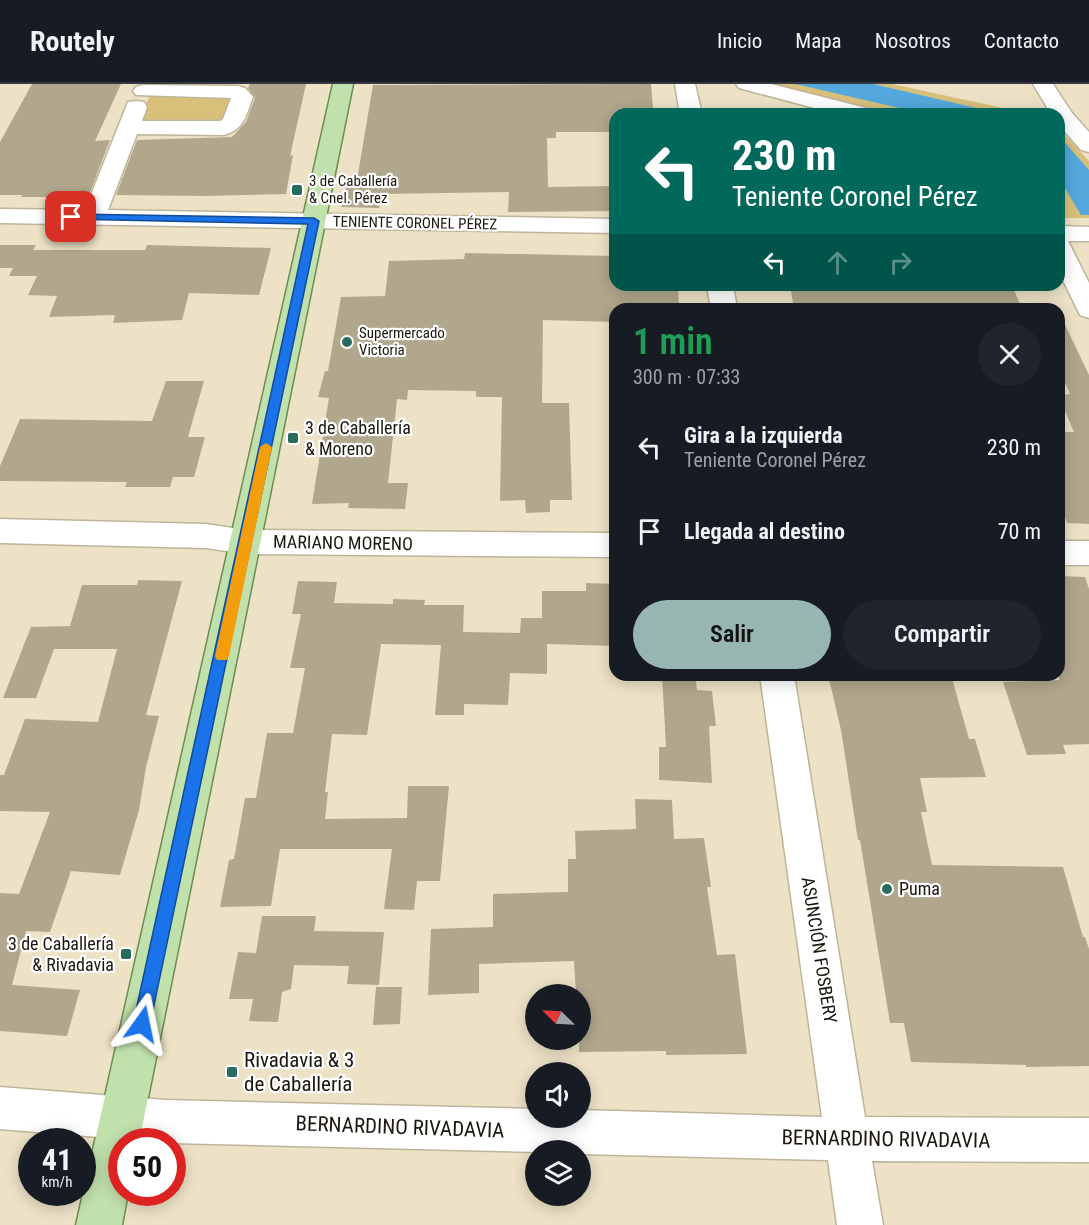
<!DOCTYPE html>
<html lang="es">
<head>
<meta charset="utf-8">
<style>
  :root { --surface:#171b24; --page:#20242c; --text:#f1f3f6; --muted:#9ea1a6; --line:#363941; --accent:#97b6b2 }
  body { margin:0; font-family:"Roboto Condensed",sans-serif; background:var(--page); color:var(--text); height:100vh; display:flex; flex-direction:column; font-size:22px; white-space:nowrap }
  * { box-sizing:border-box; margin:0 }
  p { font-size:20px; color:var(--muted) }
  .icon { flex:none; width:33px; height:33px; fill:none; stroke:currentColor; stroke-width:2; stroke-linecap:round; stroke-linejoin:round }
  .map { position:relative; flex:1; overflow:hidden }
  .sheet { position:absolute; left:609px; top:219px; width:456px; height:378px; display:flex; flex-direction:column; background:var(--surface); border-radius:18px; box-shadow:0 3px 15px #0003 }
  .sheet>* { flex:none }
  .banner { position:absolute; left:609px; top:24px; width:456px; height:183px; border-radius:18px; box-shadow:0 3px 15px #0003; background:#00695c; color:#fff; overflow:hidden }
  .needle { width:39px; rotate:294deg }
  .tools { position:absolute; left:525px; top:900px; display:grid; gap:12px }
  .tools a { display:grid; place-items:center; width:66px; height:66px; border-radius:50%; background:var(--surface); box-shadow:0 3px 15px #0003; font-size:30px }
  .speed { position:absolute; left:18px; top:1044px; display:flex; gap:12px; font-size:30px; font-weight:700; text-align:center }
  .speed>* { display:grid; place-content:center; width:78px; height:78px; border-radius:50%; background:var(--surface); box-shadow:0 3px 15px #0003; line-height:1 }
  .speed small { font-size:15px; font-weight:400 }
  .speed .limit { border:9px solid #d22; background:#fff; color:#111 }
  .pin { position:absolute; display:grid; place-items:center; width:51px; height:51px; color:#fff; margin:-26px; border-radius:12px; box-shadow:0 3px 9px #0006 }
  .me { position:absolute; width:66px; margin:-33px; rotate:12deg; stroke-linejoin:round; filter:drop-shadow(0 0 4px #0008) }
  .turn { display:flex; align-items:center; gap:21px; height:126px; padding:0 24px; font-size:27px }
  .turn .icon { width:78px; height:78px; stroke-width:2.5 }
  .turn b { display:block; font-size:42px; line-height:51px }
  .lanes { display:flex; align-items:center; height:57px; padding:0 24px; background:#0003; justify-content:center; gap:30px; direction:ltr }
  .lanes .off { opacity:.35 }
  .round { display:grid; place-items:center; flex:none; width:63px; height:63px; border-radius:32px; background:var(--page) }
  .summary { display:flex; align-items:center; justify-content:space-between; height:102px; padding:0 24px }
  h1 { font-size:36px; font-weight:600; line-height:45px; color:#1e9e55 }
  .button { display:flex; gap:12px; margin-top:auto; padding:12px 24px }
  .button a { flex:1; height:69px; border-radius:36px; background:var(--accent); color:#111; font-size:24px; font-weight:600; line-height:69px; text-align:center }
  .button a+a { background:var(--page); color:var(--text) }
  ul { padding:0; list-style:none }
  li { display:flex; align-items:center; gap:18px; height:84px; padding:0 24px }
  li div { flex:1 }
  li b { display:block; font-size:22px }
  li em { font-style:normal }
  header { display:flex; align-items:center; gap:36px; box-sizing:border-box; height:84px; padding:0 30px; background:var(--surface); border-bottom:2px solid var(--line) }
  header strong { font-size:28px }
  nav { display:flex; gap:33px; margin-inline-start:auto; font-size:21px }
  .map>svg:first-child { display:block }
  .green { fill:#d8c07b }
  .water { fill:#54a8de }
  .building { fill:#b1a78d }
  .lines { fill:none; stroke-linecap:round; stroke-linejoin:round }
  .minor-casing { stroke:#beb499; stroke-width:3 }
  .major-casing { stroke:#6c8d51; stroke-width:3 }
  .minor { fill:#fff; fill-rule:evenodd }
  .major { fill:#c1e1ac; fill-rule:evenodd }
  .route { fill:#1a73e8; stroke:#114b97; stroke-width:1.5 }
  .slow { fill:#f59e0b }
  .poi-dot { fill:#286c5e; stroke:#fff; stroke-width:2 }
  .labels { text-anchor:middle; stroke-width:4.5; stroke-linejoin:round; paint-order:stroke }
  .far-poi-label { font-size:15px; fill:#1b170d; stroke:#fff; text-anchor:start }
  .far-street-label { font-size:15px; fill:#1b170d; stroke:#fff }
  .poi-label { font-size:18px; fill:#1b170d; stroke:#fff; text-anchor:start }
  .street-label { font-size:18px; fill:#1b170d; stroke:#fff }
  .near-poi-label { font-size:21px; fill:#1b170d; stroke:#fff; text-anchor:start }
  .near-street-label { font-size:21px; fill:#1b170d; stroke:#fff }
</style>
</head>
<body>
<header>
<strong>Routely</strong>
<nav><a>Inicio</a><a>Mapa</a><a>Nosotros</a><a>Contacto</a></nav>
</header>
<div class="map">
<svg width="1089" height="1141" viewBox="0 0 1089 1141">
  <rect width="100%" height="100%" fill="#ede2c6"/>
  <!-- green -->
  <path class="green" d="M 772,0 L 892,0 L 1031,30 L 888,30 Z
    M 150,11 L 235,12 L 224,38 L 139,36 Z
    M 1059,45 L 1089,77 L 1089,134 L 1059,134 Z"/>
  <!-- water -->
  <path class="water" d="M 795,0 L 873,0 L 1002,30 L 926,30 Z
    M 1059,52 L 1089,86 L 1089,131 L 1081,131 L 1059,94 Z"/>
  <!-- building -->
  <path class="building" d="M 32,0 L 121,0 L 95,57 L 110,56 L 89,111 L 80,111 L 79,113 L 21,113 L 23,111 L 0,111 L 0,58 Z
    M 250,0 L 306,0 L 290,72 L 293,71 L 286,110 L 206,112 L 116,111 L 137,56 L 232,53 L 246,38 L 255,14 L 248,4 Z
    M 651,0 L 653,24 L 632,24 L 633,30 L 615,30 L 615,48 L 556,48 L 556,54 L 547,54 L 548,103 L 615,102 L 615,127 L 508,128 L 509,108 L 382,110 L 379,124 L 341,123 L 348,96 L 357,96 L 373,1 Z
    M 0,161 L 36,161 L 33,166 L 145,166 L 147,161 L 271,164 L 259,211 L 189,209 L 182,236 L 113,239 L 115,231 L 49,233 L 57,212 L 28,211 L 37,192 L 9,192 L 13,184 L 0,184 Z
    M 465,169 L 615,172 L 615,201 L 678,201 L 679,225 L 615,225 L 615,238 L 543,236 L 542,319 L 569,319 L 572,416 L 550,416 L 550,428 L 526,429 L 525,416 L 500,417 L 502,313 L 476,313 L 476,307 L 408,306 L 407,316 L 397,315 L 388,399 L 408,399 L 405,425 L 348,424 L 349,419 L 312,420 L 329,314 L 318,313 L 325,287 L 328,287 L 341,213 L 385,212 L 389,177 L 464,175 Z
    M 790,201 L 1012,201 L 1022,225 L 794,225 Z
    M 1059,228 L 1089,291 L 1089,440 L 1067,439 L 1059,413 L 1059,348 L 1074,348 L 1059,313 L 1059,311 L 1070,310 L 1059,285 Z
    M 166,297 L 204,297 L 188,353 L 205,353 L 194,393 L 173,393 L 170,403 L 125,403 L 127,398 L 0,397 L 0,382 L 20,335 L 152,337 Z
    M 1059,492 L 1085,493 L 1089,505 L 1089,660 L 1063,661 L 1066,670 L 1027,671 L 1003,598 L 1059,596 Z
    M 138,496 L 182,497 L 146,631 L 159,632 L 146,683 L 139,726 L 120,791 L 71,787 L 50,848 L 26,847 L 12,901 L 80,906 L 67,952 L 0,947 L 0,809 L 19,810 L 50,728 L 0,727 L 0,691 L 4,691 L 25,635 L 98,638 L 117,565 L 54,565 L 36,614 L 3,614 L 31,543 L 70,542 L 82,501 L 137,501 Z
    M 298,497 L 337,498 L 334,519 L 393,520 L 393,515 L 425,516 L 424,521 L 464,521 L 463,548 L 520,549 L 521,534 L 542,534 L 542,507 L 586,507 L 586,499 L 615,500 L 615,562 L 547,560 L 547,590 L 510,589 L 508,621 L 464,620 L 464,631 L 435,631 L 441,561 L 381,560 L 367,651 L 332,650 L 325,708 L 328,708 L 325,735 L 407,734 L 408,702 L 449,702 L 440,797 L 417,797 L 414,826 L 384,825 L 392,765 L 280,765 L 271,822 L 220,823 L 229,776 L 234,775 L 245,714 L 256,714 L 267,649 L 293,649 L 305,584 L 290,584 L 301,530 L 292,530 Z
    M 662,591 L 695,591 L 697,606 L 712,607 L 716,642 L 709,642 L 712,699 L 659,696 L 659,663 L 666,663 Z
    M 828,591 L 951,591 L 969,655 L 975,655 L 986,693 L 920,694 L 927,728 L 921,728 L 932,781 L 1063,783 L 1083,853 L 1085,853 L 1089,865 L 1089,982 L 1026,983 L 1026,981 L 911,978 L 904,939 L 890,939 L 860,756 L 858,756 L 841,646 Z
    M 635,715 L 672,716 L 674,755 L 704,754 L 711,803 L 707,803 L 717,871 L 735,870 L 747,970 L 666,971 L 666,967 L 579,968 L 580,910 L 576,910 L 574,877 L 479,880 L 479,909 L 428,911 L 431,845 L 493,843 L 493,810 L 568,808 L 568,775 L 576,775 L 575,747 L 636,745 Z
    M 262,832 L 316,832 L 314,847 L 384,848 L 379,901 L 347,900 L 349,882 L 294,881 L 291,905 L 282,908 L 278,938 L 249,937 L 253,915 L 229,915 L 238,868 L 256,869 Z
    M 376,903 L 402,903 L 400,940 L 373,941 Z"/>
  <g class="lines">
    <defs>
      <path id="minor" d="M 675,0 L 695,0 L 702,30 L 680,30 Z
        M 736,0 L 771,0 L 870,25 L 873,30 L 837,30 L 739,4 Z
        M 1033,0 L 1053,0 L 1072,29 L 1089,48 L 1089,68 L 1081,66 L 1059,41 L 1059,30 L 1051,30 Z
        M 143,1 L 238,2 L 245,4 L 253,13 C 246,31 245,45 224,51 L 137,50 L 108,126 L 615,135 L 615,149 L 0,139 L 0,125 L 85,126 L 128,18 L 136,17 L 144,18 L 147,23 L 142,37 L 220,37 L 223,35 L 231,14 L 136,11 L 133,7 L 136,3 Z
        M 1059,142 L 1089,143 L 1089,157 L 1068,157 L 1089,199 L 1089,234 L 1080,231 L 1059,188 Z
        M 707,201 L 733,201 L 737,225 L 711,225 Z
        M 0,435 L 206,440 L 246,446 L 615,449 L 615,473 L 246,470 L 206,464 L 0,459 Z
        M 1059,457 L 1089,457 L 1089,481 L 1059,481 Z
        M 760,591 L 794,591 L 865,1033 L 1089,1034 L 1089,1078 L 872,1077 L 883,1141 L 837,1141 L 828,1076 L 580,1070 L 580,1066 L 536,1066 L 536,1068 L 172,1059 L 0,1045 L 0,1003 L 166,1016 L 536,1025 L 536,1034 L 580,1034 L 580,1026 L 822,1033 Z"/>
      <path id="major" d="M 333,0 L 353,0 L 139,1058 L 122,1058 L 122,1108 L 128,1108 L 122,1141 L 76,1141 Z"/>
    </defs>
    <!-- minor casing -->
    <use href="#minor" class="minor-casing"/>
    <!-- major casing -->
    <use href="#major" class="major-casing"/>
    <!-- minor -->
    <use href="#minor" class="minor"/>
    <!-- major -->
    <use href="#major" class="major"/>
  </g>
  <!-- route -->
  <path class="route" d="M 71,130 L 314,134 L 319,137 L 150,940 L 148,946 L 142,949 L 136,946 L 133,940 L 308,140 L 67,135 L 66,133 Z"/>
  <!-- slow -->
  <path class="slow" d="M 266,359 L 272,363 L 229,572 L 227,576 L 217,576 L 215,572 L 260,363 Z"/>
  <!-- markers -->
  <g class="poi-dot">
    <rect x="291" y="100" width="12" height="12" rx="3"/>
    <circle cx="347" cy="258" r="6"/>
    <rect x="287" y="348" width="12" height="12" rx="3"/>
    <circle cx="887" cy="805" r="6"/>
    <rect x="120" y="864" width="12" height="12" rx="3"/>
    <rect x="226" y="982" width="12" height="12" rx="3"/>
  </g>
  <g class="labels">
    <!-- far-poi labels -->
    <g class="far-poi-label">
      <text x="309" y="102">3 de Caballería<tspan x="309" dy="17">&amp; Cnel. Pérez</tspan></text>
      <text x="359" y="254">Supermercado<tspan x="359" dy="17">Victoria</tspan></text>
    </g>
    <!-- far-street labels -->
    <g class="far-street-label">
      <text transform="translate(415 139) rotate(1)" y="5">TENIENTE CORONEL PÉREZ</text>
    </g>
    <!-- poi labels -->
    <g class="poi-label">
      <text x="305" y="350">3 de Caballería<tspan x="305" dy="21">&amp; Moreno</tspan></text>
      <text x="899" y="811">Puma</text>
      <text x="114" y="866" text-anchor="end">3 de Caballería<tspan x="114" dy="21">&amp; Rivadavia</tspan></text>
    </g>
    <!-- street labels -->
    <g class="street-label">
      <text transform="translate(343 459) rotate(1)" y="6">MARIANO MORENO</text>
      <text transform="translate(819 866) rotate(81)" y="6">ASUNCIÓN FOSBERY</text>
    </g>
    <!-- near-poi labels -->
    <g class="near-poi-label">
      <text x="244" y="983">Rivadavia &amp; 3<tspan x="244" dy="24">de Caballería</tspan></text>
    </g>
    <!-- near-street labels -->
    <g class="near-street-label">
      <text transform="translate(400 1043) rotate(2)" y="7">BERNARDINO RIVADAVIA</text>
      <text transform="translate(886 1055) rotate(1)" y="7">BERNARDINO RIVADAVIA</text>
    </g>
  </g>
</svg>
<div class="tools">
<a><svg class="needle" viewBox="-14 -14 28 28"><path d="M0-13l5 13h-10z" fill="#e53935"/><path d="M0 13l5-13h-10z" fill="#9ea1a6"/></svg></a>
<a><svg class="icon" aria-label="sound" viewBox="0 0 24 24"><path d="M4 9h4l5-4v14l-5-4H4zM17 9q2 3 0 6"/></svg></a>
<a><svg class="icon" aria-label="layers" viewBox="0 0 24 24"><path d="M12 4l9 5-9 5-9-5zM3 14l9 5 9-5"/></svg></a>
</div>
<div class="speed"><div>41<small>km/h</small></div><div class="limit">50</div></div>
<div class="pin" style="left:71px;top:133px;background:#d93025"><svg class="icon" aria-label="arrive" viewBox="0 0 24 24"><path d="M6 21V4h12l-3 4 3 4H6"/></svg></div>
<svg class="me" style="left:142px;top:940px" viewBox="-20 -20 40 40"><path d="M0-17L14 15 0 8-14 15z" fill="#1a73e8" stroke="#fff" stroke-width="4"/></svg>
<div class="banner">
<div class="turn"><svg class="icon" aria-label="left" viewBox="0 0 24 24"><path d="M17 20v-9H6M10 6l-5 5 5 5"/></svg><div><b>230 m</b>Teniente Coronel Pérez</div></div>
<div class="lanes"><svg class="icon" aria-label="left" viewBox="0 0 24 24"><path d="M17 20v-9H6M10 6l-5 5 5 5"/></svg><svg class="icon off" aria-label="ahead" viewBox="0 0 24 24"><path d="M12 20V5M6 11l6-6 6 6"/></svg><svg class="icon off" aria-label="right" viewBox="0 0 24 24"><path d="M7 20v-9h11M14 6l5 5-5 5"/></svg></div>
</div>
<section class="sheet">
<div class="summary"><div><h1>1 min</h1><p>300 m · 07:33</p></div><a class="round"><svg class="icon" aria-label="close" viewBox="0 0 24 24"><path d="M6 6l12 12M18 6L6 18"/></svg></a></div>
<ul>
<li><svg class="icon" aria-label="left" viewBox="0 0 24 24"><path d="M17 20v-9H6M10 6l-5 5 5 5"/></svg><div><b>Gira a la izquierda</b><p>Teniente Coronel Pérez</p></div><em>230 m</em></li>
<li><svg class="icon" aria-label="arrive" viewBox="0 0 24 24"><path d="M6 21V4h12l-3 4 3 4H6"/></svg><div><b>Llegada al destino</b></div><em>70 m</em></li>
</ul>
<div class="button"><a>Salir</a><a>Compartir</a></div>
</section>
</div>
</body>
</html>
